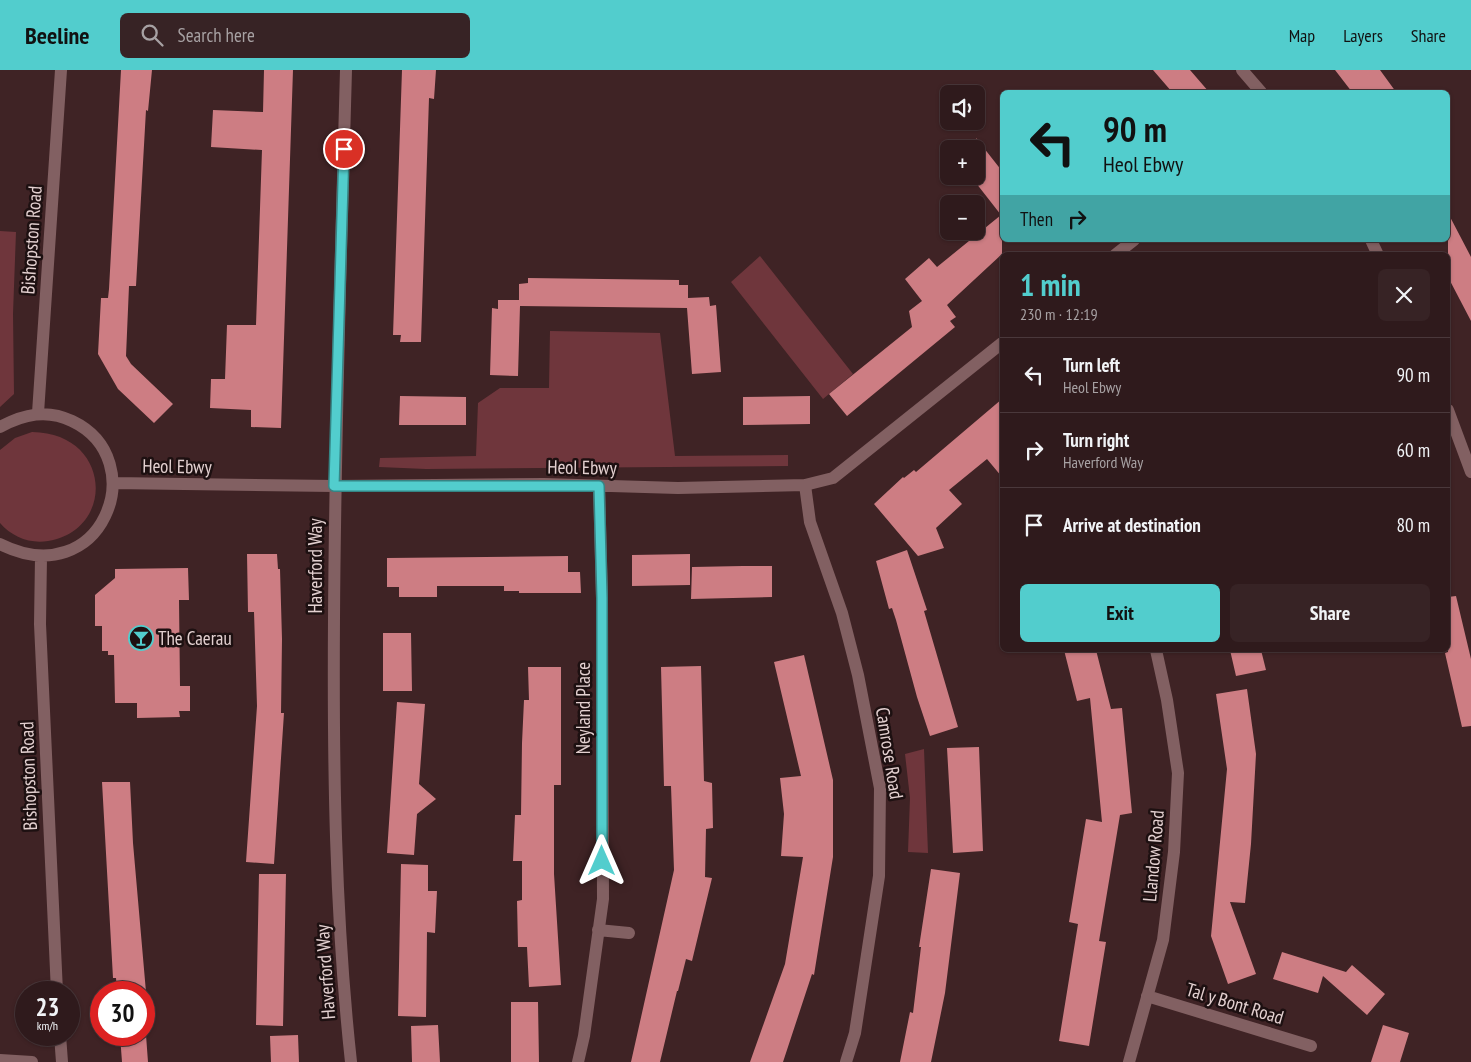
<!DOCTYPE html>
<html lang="en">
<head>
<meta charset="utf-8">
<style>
  :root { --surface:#2f1a1c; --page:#372325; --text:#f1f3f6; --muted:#a7a1a3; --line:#4a383b; --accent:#52cdcd }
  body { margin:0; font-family:"PT Sans Narrow",sans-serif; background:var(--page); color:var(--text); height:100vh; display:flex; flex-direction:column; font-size:19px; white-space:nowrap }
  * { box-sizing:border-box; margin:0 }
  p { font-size:16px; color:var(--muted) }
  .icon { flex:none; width:28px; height:28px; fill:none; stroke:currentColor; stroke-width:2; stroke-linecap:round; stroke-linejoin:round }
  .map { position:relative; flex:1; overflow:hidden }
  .side { position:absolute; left:1000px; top:182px; width:450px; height:400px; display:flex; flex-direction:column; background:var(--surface); border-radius:8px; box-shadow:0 1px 4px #0004,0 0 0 1px var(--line) }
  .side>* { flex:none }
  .hud { position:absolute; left:1000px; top:20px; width:450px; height:152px; border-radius:8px; box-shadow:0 1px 4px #0004,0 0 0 1px var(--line); background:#52cdcd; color:#111; overflow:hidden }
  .tools { position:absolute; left:940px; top:15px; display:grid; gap:10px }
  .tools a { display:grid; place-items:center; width:45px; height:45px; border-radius:8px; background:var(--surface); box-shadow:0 1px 4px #0004,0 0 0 1px var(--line); font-size:25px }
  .speed { position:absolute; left:15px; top:911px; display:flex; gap:10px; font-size:25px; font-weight:700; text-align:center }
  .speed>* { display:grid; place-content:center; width:65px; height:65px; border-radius:50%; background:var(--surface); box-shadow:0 1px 4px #0004,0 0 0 1px var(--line); line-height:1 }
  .speed small { font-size:12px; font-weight:400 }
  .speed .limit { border:8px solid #d22; background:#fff; color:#111 }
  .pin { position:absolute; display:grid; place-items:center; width:42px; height:42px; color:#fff; margin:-21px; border:2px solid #fff; border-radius:50%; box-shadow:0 1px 5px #0007 }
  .me { position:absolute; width:55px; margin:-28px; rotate:0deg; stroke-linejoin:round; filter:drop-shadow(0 0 4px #0008) }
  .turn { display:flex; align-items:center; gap:18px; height:105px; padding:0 20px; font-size:22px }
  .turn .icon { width:65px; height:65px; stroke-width:2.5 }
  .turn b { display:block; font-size:35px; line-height:42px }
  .then { display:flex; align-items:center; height:48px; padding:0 20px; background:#0003; gap:10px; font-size:19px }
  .round { display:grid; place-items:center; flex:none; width:52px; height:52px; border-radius:8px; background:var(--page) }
  .headline { display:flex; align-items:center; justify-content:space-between; height:85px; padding:0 20px }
  h1 { font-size:30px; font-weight:800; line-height:38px; color:var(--accent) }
  .action { display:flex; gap:10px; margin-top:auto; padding:10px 20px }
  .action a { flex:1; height:58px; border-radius:8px; background:var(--accent); color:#111; font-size:20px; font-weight:800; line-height:58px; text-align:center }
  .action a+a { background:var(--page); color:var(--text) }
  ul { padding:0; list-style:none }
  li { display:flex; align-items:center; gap:15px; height:75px; padding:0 20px; border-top:1px solid var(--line) }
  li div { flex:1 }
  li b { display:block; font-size:19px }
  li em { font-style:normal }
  header { display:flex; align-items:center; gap:30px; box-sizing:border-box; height:70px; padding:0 25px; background:var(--accent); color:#111 }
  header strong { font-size:24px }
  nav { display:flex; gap:28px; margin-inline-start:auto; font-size:18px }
  .search { width:350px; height:45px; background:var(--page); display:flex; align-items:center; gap:12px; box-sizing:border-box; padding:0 18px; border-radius:8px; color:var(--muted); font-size:19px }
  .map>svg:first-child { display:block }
  .green { fill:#6f363c }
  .building { fill:#cd7d83 }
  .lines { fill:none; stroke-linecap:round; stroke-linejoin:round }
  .minor { stroke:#826062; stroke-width:12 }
  .route-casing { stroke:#358585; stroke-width:12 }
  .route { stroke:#52cdcd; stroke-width:9 }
  .labels { text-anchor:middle; stroke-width:5; stroke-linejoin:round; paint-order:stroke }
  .street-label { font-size:19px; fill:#e3d0d0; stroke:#1d1011 }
  .poi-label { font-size:19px; fill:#e3d0d0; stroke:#1d1011; text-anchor:start }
</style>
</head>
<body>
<header>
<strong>Beeline</strong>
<div class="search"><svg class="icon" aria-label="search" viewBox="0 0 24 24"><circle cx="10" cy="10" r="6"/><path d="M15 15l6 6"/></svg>Search here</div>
<nav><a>Map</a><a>Layers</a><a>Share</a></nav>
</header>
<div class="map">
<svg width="1471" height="992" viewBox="0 0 1471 992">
  <rect width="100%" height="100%" fill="#3f2325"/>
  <!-- green -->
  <path class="green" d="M 0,161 L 16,162 L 13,244 L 14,324 L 0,337 Z
    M 760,186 L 853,304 L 823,329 L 731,212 Z
    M 550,261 L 660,263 L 675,386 L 788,385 L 788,396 L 426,399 L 379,397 L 380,388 L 476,386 L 478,333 L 500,318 L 549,318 Z
    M 32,362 C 112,363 116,460 48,471 C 30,474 12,467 0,453 L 0,380 L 15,368 Z
    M 924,679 L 928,783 L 908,782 L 910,728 L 905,684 Z"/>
  <!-- building -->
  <path class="building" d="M 121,0 L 152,0 L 148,41 L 146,40 L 136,216 L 129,216 L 126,286 L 131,294 L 173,334 L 154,353 L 118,319 L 98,284 L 101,228 L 108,228 L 109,219 Z
    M 264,0 L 293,0 L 281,358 L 251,357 L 251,340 L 210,338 L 211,309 L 225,309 L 227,255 L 256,255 L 262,80 L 211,77 L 213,40 L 263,42 Z
    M 402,0 L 436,0 L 434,29 L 429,28 L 421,272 L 400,272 L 401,265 L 393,265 Z
    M 1153,0 L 1190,0 L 1209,22 L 1172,22 Z
    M 1335,0 L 1380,0 L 1396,22 L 1352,22 Z
    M 976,68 L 1002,101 L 1002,184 L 947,235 L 956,247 L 950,251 L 955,257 L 847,346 L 829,324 L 912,257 L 909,241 L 922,231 L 905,209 L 929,188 L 937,197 L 1001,145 L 976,113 Z
    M 1448,143 L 1471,187 L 1471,251 L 1448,207 Z
    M 528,208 L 679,210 L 679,215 L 688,215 L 688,228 L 709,227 L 710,236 L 716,235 L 721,302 L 692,304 L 687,238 L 520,236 L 518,306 L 490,305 L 492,238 L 498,239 L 498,230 L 519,230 L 519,214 L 528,213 Z
    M 400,326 L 466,327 L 466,355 L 399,355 Z
    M 810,326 L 810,354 L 743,355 L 743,327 Z
    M 1002,329 L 1002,407 L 987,389 L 949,420 L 962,434 L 936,458 L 944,478 L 918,486 L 874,434 L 903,407 L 904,408 L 914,400 L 916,402 Z
    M 907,480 L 927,540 L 924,541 L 958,657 L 930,666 L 917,627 L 896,550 L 892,538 L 889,539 L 876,491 Z
    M 247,484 L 277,484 L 278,499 L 280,499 L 282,569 L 281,643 L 284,643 L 274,794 L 246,792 L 257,636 L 254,542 L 248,542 Z
    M 690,484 L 690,515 L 632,516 L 632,485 Z
    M 568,486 L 568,502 L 580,502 L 581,523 L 519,523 L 519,521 L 504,521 L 504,516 L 437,516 L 437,527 L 399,527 L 399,517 L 387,517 L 387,488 Z
    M 743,496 L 772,496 L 772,527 L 691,529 L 692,497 Z
    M 188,498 L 189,530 L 179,530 L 180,616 L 190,616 L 190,641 L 179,641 L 180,647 L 137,648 L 137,633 L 115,633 L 114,585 L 108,585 L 108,581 L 102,581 L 102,556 L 95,556 L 95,525 L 115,508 L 115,499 Z
    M 1456,526 L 1471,589 L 1471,656 L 1462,657 L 1445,583 L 1448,582 L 1448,527 Z
    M 383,563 L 411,563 L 412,621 L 383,621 Z
    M 1064,580 L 1096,580 L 1111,639 L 1122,638 L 1132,743 L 1120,745 L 1099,871 L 1106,872 L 1089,976 L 1059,971 L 1078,854 L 1069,852 L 1086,749 L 1102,752 L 1090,628 L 1077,631 Z
    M 1230,580 L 1261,580 L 1266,600 L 1236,606 Z
    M 804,585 L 833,710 L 833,787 L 814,905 L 812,904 L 783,992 L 750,992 L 785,894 L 803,787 L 781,786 L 784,744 L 780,708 L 801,706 L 774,592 Z
    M 701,596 L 704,711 L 712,713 L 713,758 L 706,759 L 705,807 L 712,808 L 692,891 L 686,889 L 678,921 L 677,921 L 660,992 L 631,992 L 674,800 L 671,716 L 664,716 L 661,597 Z
    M 528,597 L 561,597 L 561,715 L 554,715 L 554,804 L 561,915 L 529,917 L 527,877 L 518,877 L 517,831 L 522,830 L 522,791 L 513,791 L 515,745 L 521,745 L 522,673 L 524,630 L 529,630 Z
    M 1247,619 L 1256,684 L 1251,774 L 1245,833 L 1230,832 L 1256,904 L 1228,914 L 1211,866 L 1227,699 L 1216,624 Z
    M 397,632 L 425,634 L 419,714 L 436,729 L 417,744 L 414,785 L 387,783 Z
    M 979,677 L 983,781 L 953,783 L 947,678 Z
    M 102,712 L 130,712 L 133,773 L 146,922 L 117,922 L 116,908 L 113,908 Z
    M 401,794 L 428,795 L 428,821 L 437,821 L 435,863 L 427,862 L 426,947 L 398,946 Z
    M 931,799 L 960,803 L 945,923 L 931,992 L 900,992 L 910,942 L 913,943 L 921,877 L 919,877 Z
    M 259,804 L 286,804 L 283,956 L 256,955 Z
    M 1282,882 L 1346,902 L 1352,895 L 1385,924 L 1367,945 L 1323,906 L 1318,923 L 1273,909 Z
    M 511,932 L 538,932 L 539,992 L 511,992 Z
    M 438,955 L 440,992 L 412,992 L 411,956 Z
    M 1383,955 L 1409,963 L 1400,992 L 1371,992 Z
    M 120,965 L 146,965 L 148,992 L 122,992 Z
    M 298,965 L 299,992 L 271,992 L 270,966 Z"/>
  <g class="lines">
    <!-- minor -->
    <path class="minor" d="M 346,0 C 341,183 335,366 334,549 C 333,696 335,845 351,992
      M 1242,0 L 1261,22
      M 1371,170 L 1378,185
      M 1115,185 L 1134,170
      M 1448,340 L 1471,402
      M 38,343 L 61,0
      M 0,357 C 24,344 47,339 72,351 C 154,390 102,525 0,474
      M 113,413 L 334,416 L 544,414 L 678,418 L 805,415 L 833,408 L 1002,273
      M 805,415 L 810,452 L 842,543 L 858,605 L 880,718 L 879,806 L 855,963 L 846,992
      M 41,487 L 40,554 L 57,922
      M 598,860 L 629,863
      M 1147,926 L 1311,976
      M 60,965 L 62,992
      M 0,990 L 32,992
      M 578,992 L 584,966 L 603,829 L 602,529 L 599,416
      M 1129,992 L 1163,870 L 1174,782 L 1178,703 L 1167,630 L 1156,580"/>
  </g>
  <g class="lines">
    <defs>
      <path id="route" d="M 344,79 L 334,416 L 599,416 L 602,528 L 602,791"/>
    </defs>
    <!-- route casing -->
    <use href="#route" class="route-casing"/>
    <!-- route -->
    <use href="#route" class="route"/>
  </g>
  <!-- icons -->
  <defs>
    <symbol id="bar-ring" viewBox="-11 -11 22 22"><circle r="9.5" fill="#1d1011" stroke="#52cdcd" stroke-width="1.5"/><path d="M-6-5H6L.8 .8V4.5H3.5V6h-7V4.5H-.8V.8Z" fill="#52cdcd"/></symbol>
  </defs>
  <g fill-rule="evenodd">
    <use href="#bar-ring" x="127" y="554" width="28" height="28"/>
  </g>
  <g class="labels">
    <!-- street labels -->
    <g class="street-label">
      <text transform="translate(31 170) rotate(-86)" y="7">Bishopston Road</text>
      <text transform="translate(177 396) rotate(1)" y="7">Heol Ebwy</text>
      <text transform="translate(582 397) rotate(1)" y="7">Heol Ebwy</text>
      <text transform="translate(315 496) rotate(-90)" y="7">Haverford Way</text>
      <text transform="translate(583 638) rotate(-90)" y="7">Neyland Place</text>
      <text transform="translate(890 683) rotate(81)" y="7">Camrose Road</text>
      <text transform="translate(28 706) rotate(-92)" y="7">Bishopston Road</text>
      <text transform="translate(1153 786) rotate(-85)" y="7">Llandow Road</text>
      <text transform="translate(325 902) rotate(-94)" y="7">Haverford Way</text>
      <text transform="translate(1235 933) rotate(17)" y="7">Tal y Bont Road</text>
    </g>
    <!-- poi labels -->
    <g class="poi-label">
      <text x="158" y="575">The Caerau</text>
    </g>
  </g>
</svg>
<div class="tools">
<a><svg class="icon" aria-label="sound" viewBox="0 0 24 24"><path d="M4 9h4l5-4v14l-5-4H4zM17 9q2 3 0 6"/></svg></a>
<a>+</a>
<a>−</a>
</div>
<div class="speed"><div>23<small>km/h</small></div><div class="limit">30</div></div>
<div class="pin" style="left:344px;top:79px;background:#d93025"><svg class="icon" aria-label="arrive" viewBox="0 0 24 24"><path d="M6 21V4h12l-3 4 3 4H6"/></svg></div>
<svg class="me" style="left:602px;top:791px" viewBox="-20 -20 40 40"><path d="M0-17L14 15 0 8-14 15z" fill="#52cdcd" stroke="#fff" stroke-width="4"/></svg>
<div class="hud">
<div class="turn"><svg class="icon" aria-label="left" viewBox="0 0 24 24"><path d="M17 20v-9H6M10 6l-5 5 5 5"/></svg><div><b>90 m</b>Heol Ebwy</div></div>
<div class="then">Then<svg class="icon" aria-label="right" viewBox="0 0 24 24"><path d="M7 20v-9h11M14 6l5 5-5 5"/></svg></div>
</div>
<section class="side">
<div class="headline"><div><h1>1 min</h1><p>230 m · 12:19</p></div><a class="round"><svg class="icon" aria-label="close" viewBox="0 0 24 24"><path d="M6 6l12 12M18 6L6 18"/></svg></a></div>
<ul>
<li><svg class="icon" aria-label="left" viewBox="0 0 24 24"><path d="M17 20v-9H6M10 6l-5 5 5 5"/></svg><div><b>Turn left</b><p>Heol Ebwy</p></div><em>90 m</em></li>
<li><svg class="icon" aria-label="right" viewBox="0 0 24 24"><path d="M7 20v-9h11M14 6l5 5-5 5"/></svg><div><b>Turn right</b><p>Haverford Way</p></div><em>60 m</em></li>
<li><svg class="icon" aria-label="arrive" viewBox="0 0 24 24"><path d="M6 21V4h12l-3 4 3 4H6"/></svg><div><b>Arrive at destination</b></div><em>80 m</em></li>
</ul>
<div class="action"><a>Exit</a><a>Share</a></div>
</section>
</div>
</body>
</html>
